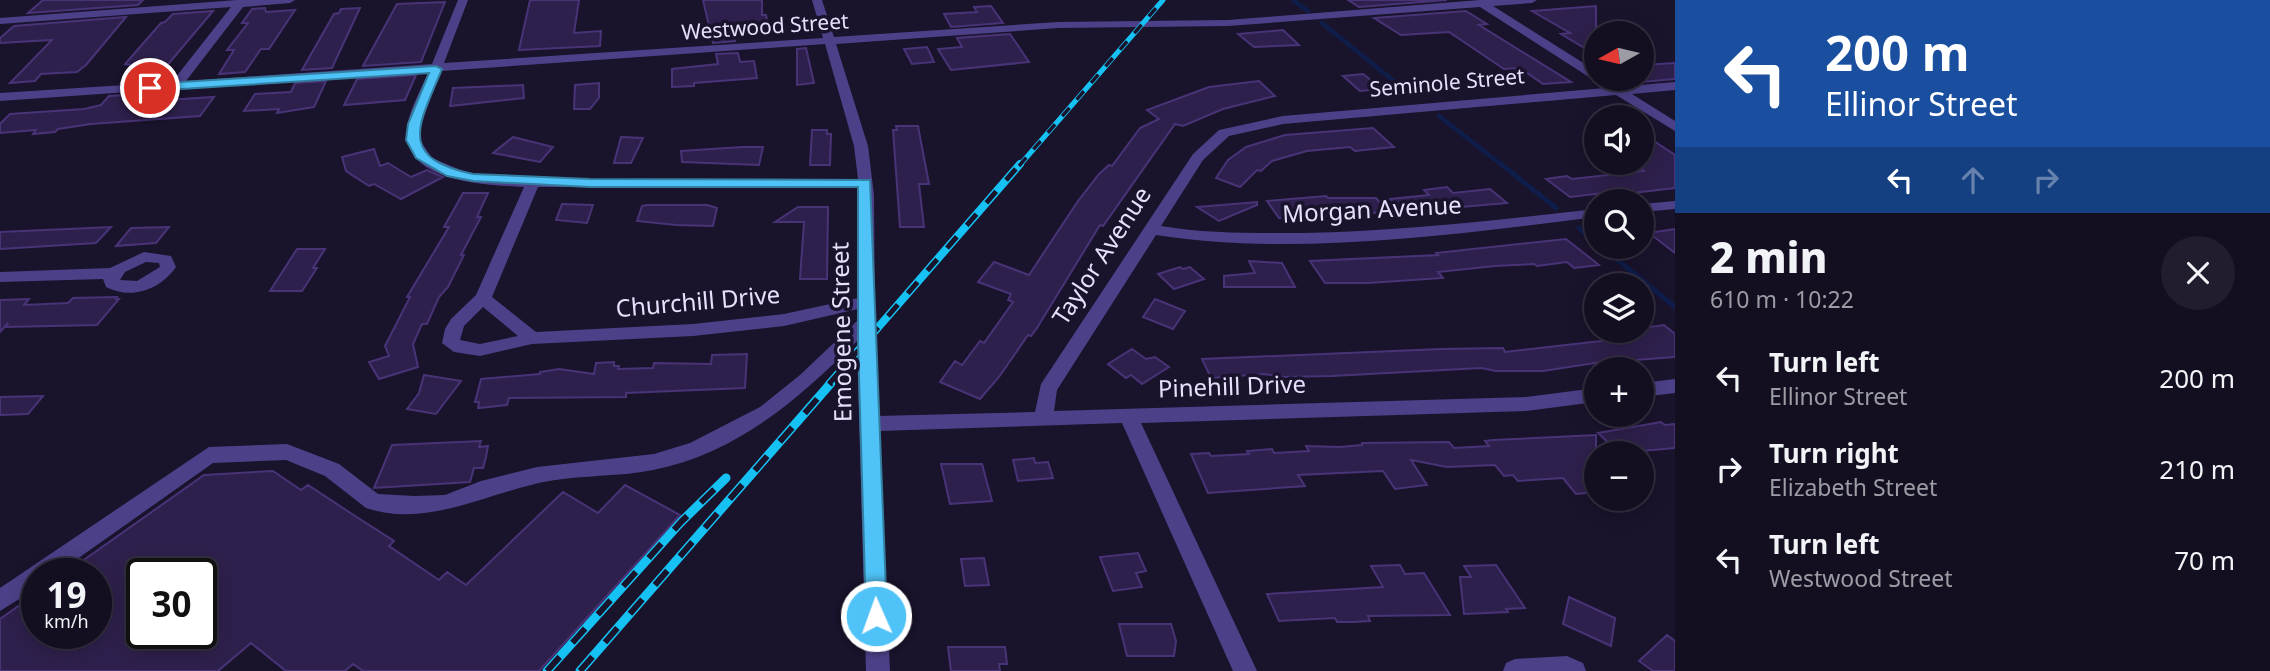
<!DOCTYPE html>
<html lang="en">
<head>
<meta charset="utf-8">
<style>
  :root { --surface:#140e21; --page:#211c2e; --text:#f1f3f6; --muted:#9d9ca5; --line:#332e3f }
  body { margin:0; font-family:"Noto Sans",sans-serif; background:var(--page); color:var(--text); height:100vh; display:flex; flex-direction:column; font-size:26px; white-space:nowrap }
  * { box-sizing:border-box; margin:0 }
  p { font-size:23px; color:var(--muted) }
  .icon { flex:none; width:38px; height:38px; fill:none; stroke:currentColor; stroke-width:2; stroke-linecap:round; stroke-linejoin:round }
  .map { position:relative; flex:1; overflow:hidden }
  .drawer { display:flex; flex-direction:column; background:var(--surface); width:595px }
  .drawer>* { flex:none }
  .guide { background:#1a4fa0; color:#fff; overflow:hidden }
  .needle { width:46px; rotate:262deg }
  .buttons { position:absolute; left:1584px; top:21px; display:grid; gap:14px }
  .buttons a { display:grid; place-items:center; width:70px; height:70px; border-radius:50%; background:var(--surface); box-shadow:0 4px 18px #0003,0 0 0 2px var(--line); font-size:35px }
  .speed { position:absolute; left:21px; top:558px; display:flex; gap:14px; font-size:35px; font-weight:700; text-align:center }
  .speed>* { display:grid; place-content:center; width:91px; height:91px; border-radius:50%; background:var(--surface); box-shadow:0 4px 18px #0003,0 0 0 2px var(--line); line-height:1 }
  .speed small { font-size:18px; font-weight:400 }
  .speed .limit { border:4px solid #111; border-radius:10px; background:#fff; color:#111 }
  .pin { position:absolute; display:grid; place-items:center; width:60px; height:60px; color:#fff; margin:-30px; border:4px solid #fff; border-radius:50%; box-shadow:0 2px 7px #0007 }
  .me { position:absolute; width:77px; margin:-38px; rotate:358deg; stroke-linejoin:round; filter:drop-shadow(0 0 5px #0008) }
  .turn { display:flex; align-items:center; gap:24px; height:147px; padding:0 35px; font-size:32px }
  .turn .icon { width:91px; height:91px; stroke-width:2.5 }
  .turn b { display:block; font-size:49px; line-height:60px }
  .lanes { display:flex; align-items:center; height:66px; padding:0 35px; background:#0003; justify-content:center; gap:35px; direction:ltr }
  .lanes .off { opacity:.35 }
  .round { display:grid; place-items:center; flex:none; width:74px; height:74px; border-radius:37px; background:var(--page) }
  .head { display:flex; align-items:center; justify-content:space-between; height:119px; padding:0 35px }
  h1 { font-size:42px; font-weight:800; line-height:52px }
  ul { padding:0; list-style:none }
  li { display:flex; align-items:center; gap:21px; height:91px; padding:0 35px }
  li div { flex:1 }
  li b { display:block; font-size:26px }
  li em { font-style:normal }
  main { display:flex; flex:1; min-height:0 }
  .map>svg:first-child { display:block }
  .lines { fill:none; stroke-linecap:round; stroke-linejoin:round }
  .stream-far1 { stroke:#0e1d4a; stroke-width:4.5 }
  .stream { stroke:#0e1d4a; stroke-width:5 }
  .building { fill:#2e204c; stroke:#493377; stroke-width:2; fill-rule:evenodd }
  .minor { fill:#4c4188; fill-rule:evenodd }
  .rail-far2-casing { stroke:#16c2f3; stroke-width:5 }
  .rail-far1-casing { stroke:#16c2f3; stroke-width:8 }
  .rail-casing { stroke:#16c2f3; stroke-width:9 }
  .rail-far2 { stroke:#1a132c; stroke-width:3.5; stroke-dasharray:11; stroke-linecap:butt }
  .rail-far1 { stroke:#1a132c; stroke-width:5; stroke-dasharray:15; stroke-linecap:butt }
  .rail { stroke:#1a132c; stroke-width:6; stroke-dasharray:19; stroke-linecap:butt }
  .route { fill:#4fc3f7; stroke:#337fa1; stroke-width:2 }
  .labels { text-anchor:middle; stroke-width:7; stroke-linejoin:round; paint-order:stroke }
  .far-street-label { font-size:21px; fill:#e7e0fd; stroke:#1a132c }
  .street-label { font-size:24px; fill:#e7e0fd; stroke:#1a132c }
</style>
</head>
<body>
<main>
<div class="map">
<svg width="1675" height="671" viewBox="0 0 1675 671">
  <rect width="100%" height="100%" fill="#1a132c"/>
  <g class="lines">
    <!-- stream-far1 -->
    <path class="stream-far1" d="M 1293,0 L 1308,11
      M 1322,23 L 1411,95
      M 1439,116 L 1503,166"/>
    <!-- stream -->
    <path class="stream" d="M 1501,164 L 1556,208
      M 1579,228 L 1596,242
      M 1602,247 L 1675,307"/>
  </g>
  <!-- building -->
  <path class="building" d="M 43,0 L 143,0 L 138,5 L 28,13 Z
    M 530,0 L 579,0 L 574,33 L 601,31 L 600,46 L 519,50 Z
    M 703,0 L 762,0 L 762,15 L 766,15 L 769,30 L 733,33 L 735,41 L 713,43 Z
    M 1348,0 L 1447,0 L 1359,7 Z
    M 445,2 L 421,62 L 363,66 L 397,4 Z
    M 991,6 L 1003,23 L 951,27 L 944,14 L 977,12 L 974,7 Z
    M 1596,6 L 1596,55 L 1561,34 L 1570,33 L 1532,11 Z
    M 265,8 L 266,12 L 295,10 L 269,49 L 261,49 L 245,72 L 219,74 L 234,50 L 227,50 L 248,23 L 242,23 L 252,9 Z
    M 360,8 L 332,68 L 302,70 L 334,14 L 339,13 L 341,9 Z
    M 213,11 L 154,81 L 121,83 L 136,66 L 125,64 L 161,23 L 165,22 L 173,14 Z
    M 1466,11 L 1487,24 L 1479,25 L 1571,82 L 1543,84 L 1520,68 L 1504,69 L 1449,32 L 1401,35 L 1374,18 Z
    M 126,17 L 86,65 L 77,72 L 41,74 L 35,81 L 10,83 L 52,40 L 0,43 L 0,38 L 14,26 Z
    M 1283,30 L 1299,45 L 1254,47 L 1238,34 Z
    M 1010,34 L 1029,62 L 951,70 L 938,49 L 962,47 L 957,38 Z
    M 927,47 L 934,62 L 912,64 L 904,49 Z
    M 806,48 L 814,83 L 797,85 L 797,49 Z
    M 738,53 L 740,62 L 754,61 L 757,78 L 694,83 L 694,86 L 672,87 L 672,69 L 718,64 L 716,54 Z
    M 1675,63 L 1675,79 L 1642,82 L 1642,65 Z
    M 1363,74 L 1367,77 L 1381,89 L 1360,91 L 1343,76 Z
    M 416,75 L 405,100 L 344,105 L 357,79 Z
    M 326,81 L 314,107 L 277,113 L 279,109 L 244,111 L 255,94 L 291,92 L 295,83 Z
    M 1259,81 L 1275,96 L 1223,109 L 1183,126 L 1175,124 L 1103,226 L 1100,225 L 1037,328 L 1031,336 L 1028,335 L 999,377 L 980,399 L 940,382 L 955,361 L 962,365 L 980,341 L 984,343 L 1013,302 L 1008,300 L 1011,294 L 978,282 L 994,262 L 1029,275 L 1078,201 L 1099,174 L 1109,165 L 1112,166 L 1140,128 L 1159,119 L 1147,110 L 1209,87 Z
    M 599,83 L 599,98 L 590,109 L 574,109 L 575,85 Z
    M 523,85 L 524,98 L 450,106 L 453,88 Z
    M 143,94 L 136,102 L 214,97 L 200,116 L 91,124 L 58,129 L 55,132 L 33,134 L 36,130 L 0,133 L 0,124 L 10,114 L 84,109 L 101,105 L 109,96 Z
    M 896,126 L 918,126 L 929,184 L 919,184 L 924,227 L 900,227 L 893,130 L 897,130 Z
    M 1373,128 L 1394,147 L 1355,151 L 1350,147 L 1307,151 L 1272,161 L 1261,171 L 1257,170 L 1240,187 L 1216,178 L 1228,160 L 1246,147 L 1285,135 Z
    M 812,130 L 827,130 L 827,134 L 831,134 L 830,165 L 810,165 Z
    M 1642,133 L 1675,155 L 1675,188 L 1616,195 L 1604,193 L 1570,197 L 1546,179 L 1567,176 L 1572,179 L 1644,171 L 1642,169 Z
    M 513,137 L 553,147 L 540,162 L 493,153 Z
    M 621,137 L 643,138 L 631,163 L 614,163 Z
    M 743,147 L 763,147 L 759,165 L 682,162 L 681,151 Z
    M 374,149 L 380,166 L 388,163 L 411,177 L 427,170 L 443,177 L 401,199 L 374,184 L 369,186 L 346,171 L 342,157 Z
    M 1447,187 L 1453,193 L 1490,189 L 1507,203 L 1404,212 L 1390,199 L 1429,195 L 1424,190 Z
    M 463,193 L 488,193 L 477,217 L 481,217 L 461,255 L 464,255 L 448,287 L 439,297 L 427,324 L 422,324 L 413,344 L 418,367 L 379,379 L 369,362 L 389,356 L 385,346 L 410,297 L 407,297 L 449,227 L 444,227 Z
    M 1326,196 L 1328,198 L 1376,198 L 1389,212 L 1279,218 L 1267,201 Z
    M 1257,202 L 1257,205 L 1219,221 L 1197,207 Z
    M 562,204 L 593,205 L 587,223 L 556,220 Z
    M 647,205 L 707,205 L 717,208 L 713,226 L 676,225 L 637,221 L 642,206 Z
    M 798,207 L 828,207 L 827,279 L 800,279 L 804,222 L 775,222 Z
    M 111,227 L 96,243 L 0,249 L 0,232 Z
    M 169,227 L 156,243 L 116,246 L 131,228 Z
    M 1675,229 L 1675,253 L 1649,233 Z
    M 1566,239 L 1599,265 L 1574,268 L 1567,262 L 1537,266 L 1534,264 L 1495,266 L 1438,272 L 1443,278 L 1368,283 L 1325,283 L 1310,261 L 1438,255 L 1436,253 Z
    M 297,249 L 325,249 L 313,268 L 317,268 L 302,291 L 270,291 Z
    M 1249,261 L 1282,263 L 1295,287 L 1224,287 L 1224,276 L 1255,273 Z
    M 1180,267 L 1183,269 L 1190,267 L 1204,279 L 1174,289 L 1158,274 Z
    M 117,297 L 116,299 L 119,299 L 97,325 L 6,327 L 8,323 L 0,332 L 0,300 L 29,299 L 24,305 L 68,303 L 73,298 Z
    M 1155,299 L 1185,311 L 1173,329 L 1143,317 Z
    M 1664,325 L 1675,334 L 1675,357 L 1595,363 L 1543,371 L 1496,371 L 1481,368 L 1332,376 L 1284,377 L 1264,374 L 1211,378 L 1202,359 L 1441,349 L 1503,348 L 1505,352 L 1610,340 L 1602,333 L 1642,331 L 1642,328 Z
    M 1132,349 L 1146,359 L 1155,357 L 1169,367 L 1142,384 L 1131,375 L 1126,378 L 1108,364 Z
    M 747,354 L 745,388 L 626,393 L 626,397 L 509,398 L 507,405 L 478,408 L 479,402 L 475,402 L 481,379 L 540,374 L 540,372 L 559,369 L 594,374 L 596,363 L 614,362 L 614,366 L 619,366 L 618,369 L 653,368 L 654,363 L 711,364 L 712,355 Z
    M 424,375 L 461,381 L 436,414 L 407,409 L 419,393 Z
    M 43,396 L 28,414 L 0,415 L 0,397 Z
    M 1661,422 L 1665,425 L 1675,424 L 1675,448 L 1619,453 L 1598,433 Z
    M 1596,435 L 1596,492 L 1587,493 L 1576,494 L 1563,478 L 1518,481 L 1513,475 L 1504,476 L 1495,465 L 1447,467 L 1411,460 L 1427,485 L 1395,489 L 1383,471 L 1298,475 L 1305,486 L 1208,493 L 1191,454 L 1209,453 L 1211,456 L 1249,454 L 1247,451 L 1260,450 L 1272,449 L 1274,453 L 1309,451 L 1306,446 L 1340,447 L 1362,445 L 1362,443 L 1449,442 L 1454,448 L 1489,446 L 1485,441 L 1493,440 Z
    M 481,441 L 479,447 L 488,446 L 486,457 L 483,468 L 474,468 L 470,482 L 374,488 L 392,445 Z
    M 1034,458 L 1035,463 L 1048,462 L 1053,478 L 1018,481 L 1013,460 Z
    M 941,464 L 982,464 L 992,501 L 950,504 Z
    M 273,471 L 301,490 L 308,485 L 352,514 L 394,541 L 389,546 L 439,580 L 447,572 L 466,585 L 563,492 L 598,513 L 625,485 L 680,515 L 539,671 L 363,671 L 353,664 L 345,671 L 286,671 L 251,643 L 218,671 L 0,671 L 0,619 L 37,593 L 37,634 L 96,634 L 96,574 L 64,574 L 204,475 ZM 142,574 L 201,574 L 201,634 L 142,634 Z
    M 1138,553 L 1146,571 L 1136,573 L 1142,587 L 1113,591 L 1100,557 Z
    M 984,558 L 989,585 L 965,586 L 961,559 Z
    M 1400,565 L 1405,574 L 1424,573 L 1450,615 L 1368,616 L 1370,621 L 1353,622 L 1337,622 L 1335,618 L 1279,621 L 1267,594 L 1383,587 L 1371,566 Z
    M 1496,565 L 1525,608 L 1506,609 L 1508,612 L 1464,614 L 1460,577 L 1471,577 L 1464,566 Z
    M 1569,597 L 1615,618 L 1611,646 L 1563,624 Z
    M 1119,624 L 1171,624 L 1176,641 L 1174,656 L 1127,656 Z
    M 1667,635 L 1675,641 L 1675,671 L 1653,671 L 1639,661 Z
    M 948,647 L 1005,647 L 1007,664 L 999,664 L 1000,671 L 951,671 Z"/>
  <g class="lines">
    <!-- minor -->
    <path class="minor" d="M 295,0 L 290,3 L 243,7 L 186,81 L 432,64 L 458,0 L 468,0 L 444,63 L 823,38 L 812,0 L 822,0 L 834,37 L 1058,22 L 1228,20 L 1480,0 L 1537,0 L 1532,3 L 1493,6 L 1596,71 L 1596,79 L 1600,79 L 1592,79 L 1480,7 L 1228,26 L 1058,28 L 836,44 L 868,146 L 874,195 L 875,342 L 878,416 L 1035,412 L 1041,384 L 1193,154 L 1219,130 L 1283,116 L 1675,82 L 1675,90 L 1632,94 L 1675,121 L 1675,131 L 1616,95 L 1283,124 L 1229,136 L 1203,160 L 1161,226 C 1208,234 1256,233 1304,233 C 1402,231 1499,220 1596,209 L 1596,217 C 1458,234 1292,257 1156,235 L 1057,390 L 1054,411 L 1526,397 L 1596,388 L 1596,402 L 1526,411 L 1141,423 L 1257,671 L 1233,671 L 1122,423 L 879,431 L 890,671 L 866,671 L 857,341 C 799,399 736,454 653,470 C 613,478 571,474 531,485 C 478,498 422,527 366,508 L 325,476 L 286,460 L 213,463 L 56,574 L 37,574 L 37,588 L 0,611 L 0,588 L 209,447 L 287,444 L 339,464 L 378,494 L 414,496 L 445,495 L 481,481 L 537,467 L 654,454 L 690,443 L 760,407 L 800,375 L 858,320 L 858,309 L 784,326 L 693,336 L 532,344 L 480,356 L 454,352 L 442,343 L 445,329 L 451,319 L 476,295 L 524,187 C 488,185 407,183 407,133 C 407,113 421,90 429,71 L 0,101 L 0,93 L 172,82 L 231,7 L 0,24 L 0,18 L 237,0 ZM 825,44 L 854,146 L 858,179 L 604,180 L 508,177 L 465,172 L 432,158 L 421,142 L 421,124 L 441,71 ZM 538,187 L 859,187 L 858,298 L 784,314 L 693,324 L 536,332 L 492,297 ZM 483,307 L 518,336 L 480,344 L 460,340 L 464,326 Z
      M 1675,201 L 1675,209 L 1642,212 L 1642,204 Z
      M 144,252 L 171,256 L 176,267 C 160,290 131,300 106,287 L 103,279 L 0,282 L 0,272 L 110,268 ZM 146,262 L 159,263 L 160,267 L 137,281 L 120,280 L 125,272 Z
      M 1675,379 L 1675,393 L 1642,397 L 1642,383 Z
      M 1567,656 L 1583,663 L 1586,671 L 1503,671 L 1506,663 L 1515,659 Z"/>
    <defs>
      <path id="rail-far2" d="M 1019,166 L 1163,0"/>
      <path id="rail-far1" d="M 829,384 L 1020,164"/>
      <path id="rail" d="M 547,671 L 681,522 L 726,478
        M 580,671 L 831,383"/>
    </defs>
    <!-- rail-far2 casing -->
    <use href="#rail-far2" class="rail-far2-casing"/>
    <!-- rail-far1 casing -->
    <use href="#rail-far1" class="rail-far1-casing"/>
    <!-- rail casing -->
    <use href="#rail" class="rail-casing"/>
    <!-- rail-far2 -->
    <use href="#rail-far2" class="rail-far2"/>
    <!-- rail-far1 -->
    <use href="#rail-far1" class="rail-far1"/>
    <!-- rail -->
    <use href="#rail" class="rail"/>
  </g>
  <!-- route -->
  <path class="route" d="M 436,66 L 442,69 C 420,123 395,158 473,174 L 590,179 L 870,180 L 887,616 L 884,623 L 876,626 L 869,623 L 866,616 L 858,342 L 858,187 L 590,187 L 473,181 L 447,176 L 416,158 L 406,140 L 408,124 L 429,73 L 150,91 L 144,88 L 150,84 Z"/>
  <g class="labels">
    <!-- far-street labels -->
    <g class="far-street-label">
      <text transform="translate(765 27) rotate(-4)" y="7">Westwood Street</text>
      <text transform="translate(1447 83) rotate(-5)" y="7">Seminole Street</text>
    </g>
    <!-- street labels -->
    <g class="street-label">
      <text transform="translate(1372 210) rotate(-3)" y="8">Morgan Avenue</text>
      <text transform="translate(1102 256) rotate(-57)" y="8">Taylor Avenue</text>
      <text transform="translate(698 302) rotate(-5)" y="8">Churchill Drive</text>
      <text transform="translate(842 332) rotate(-91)" y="8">Emogene Street</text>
      <text transform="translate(1232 387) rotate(-2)" y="8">Pinehill Drive</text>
    </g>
  </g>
</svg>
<div class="buttons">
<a><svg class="needle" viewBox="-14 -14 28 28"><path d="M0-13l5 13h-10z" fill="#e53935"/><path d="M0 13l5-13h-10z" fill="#9d9ca5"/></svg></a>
<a><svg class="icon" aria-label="sound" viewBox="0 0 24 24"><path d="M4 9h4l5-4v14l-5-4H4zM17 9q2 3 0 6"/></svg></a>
<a><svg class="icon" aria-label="search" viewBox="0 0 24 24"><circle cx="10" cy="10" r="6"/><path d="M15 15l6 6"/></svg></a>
<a><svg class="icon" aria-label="layers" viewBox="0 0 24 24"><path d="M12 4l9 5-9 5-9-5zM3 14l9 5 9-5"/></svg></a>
<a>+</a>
<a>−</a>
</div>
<div class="speed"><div>19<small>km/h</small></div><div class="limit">30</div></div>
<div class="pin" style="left:150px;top:88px;background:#d93025"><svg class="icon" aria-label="arrive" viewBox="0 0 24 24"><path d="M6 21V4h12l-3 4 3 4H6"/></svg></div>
<svg class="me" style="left:876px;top:616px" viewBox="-20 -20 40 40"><circle r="17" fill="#4fc3f7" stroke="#fff" stroke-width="3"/><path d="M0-11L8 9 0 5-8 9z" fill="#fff"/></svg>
</div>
<section class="drawer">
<div class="guide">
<div class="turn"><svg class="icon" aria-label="left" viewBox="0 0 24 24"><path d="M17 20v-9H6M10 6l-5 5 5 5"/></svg><div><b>200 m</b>Ellinor Street</div></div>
<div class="lanes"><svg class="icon" aria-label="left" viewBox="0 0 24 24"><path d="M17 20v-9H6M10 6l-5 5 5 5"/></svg><svg class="icon off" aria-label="ahead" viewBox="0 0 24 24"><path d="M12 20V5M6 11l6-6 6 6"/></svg><svg class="icon off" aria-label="right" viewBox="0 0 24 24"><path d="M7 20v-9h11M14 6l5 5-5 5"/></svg></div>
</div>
<div class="head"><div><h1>2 min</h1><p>610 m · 10:22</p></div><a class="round"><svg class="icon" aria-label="close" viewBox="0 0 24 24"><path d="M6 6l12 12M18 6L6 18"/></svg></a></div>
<ul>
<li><svg class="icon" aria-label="left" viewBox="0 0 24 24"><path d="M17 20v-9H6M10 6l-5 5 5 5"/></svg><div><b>Turn left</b><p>Ellinor Street</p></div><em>200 m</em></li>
<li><svg class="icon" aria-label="right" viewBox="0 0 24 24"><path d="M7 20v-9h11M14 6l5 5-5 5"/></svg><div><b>Turn right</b><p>Elizabeth Street</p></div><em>210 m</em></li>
<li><svg class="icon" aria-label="left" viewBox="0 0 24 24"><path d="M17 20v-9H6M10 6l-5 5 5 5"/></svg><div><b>Turn left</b><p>Westwood Street</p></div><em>70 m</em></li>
</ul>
</section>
</main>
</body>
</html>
